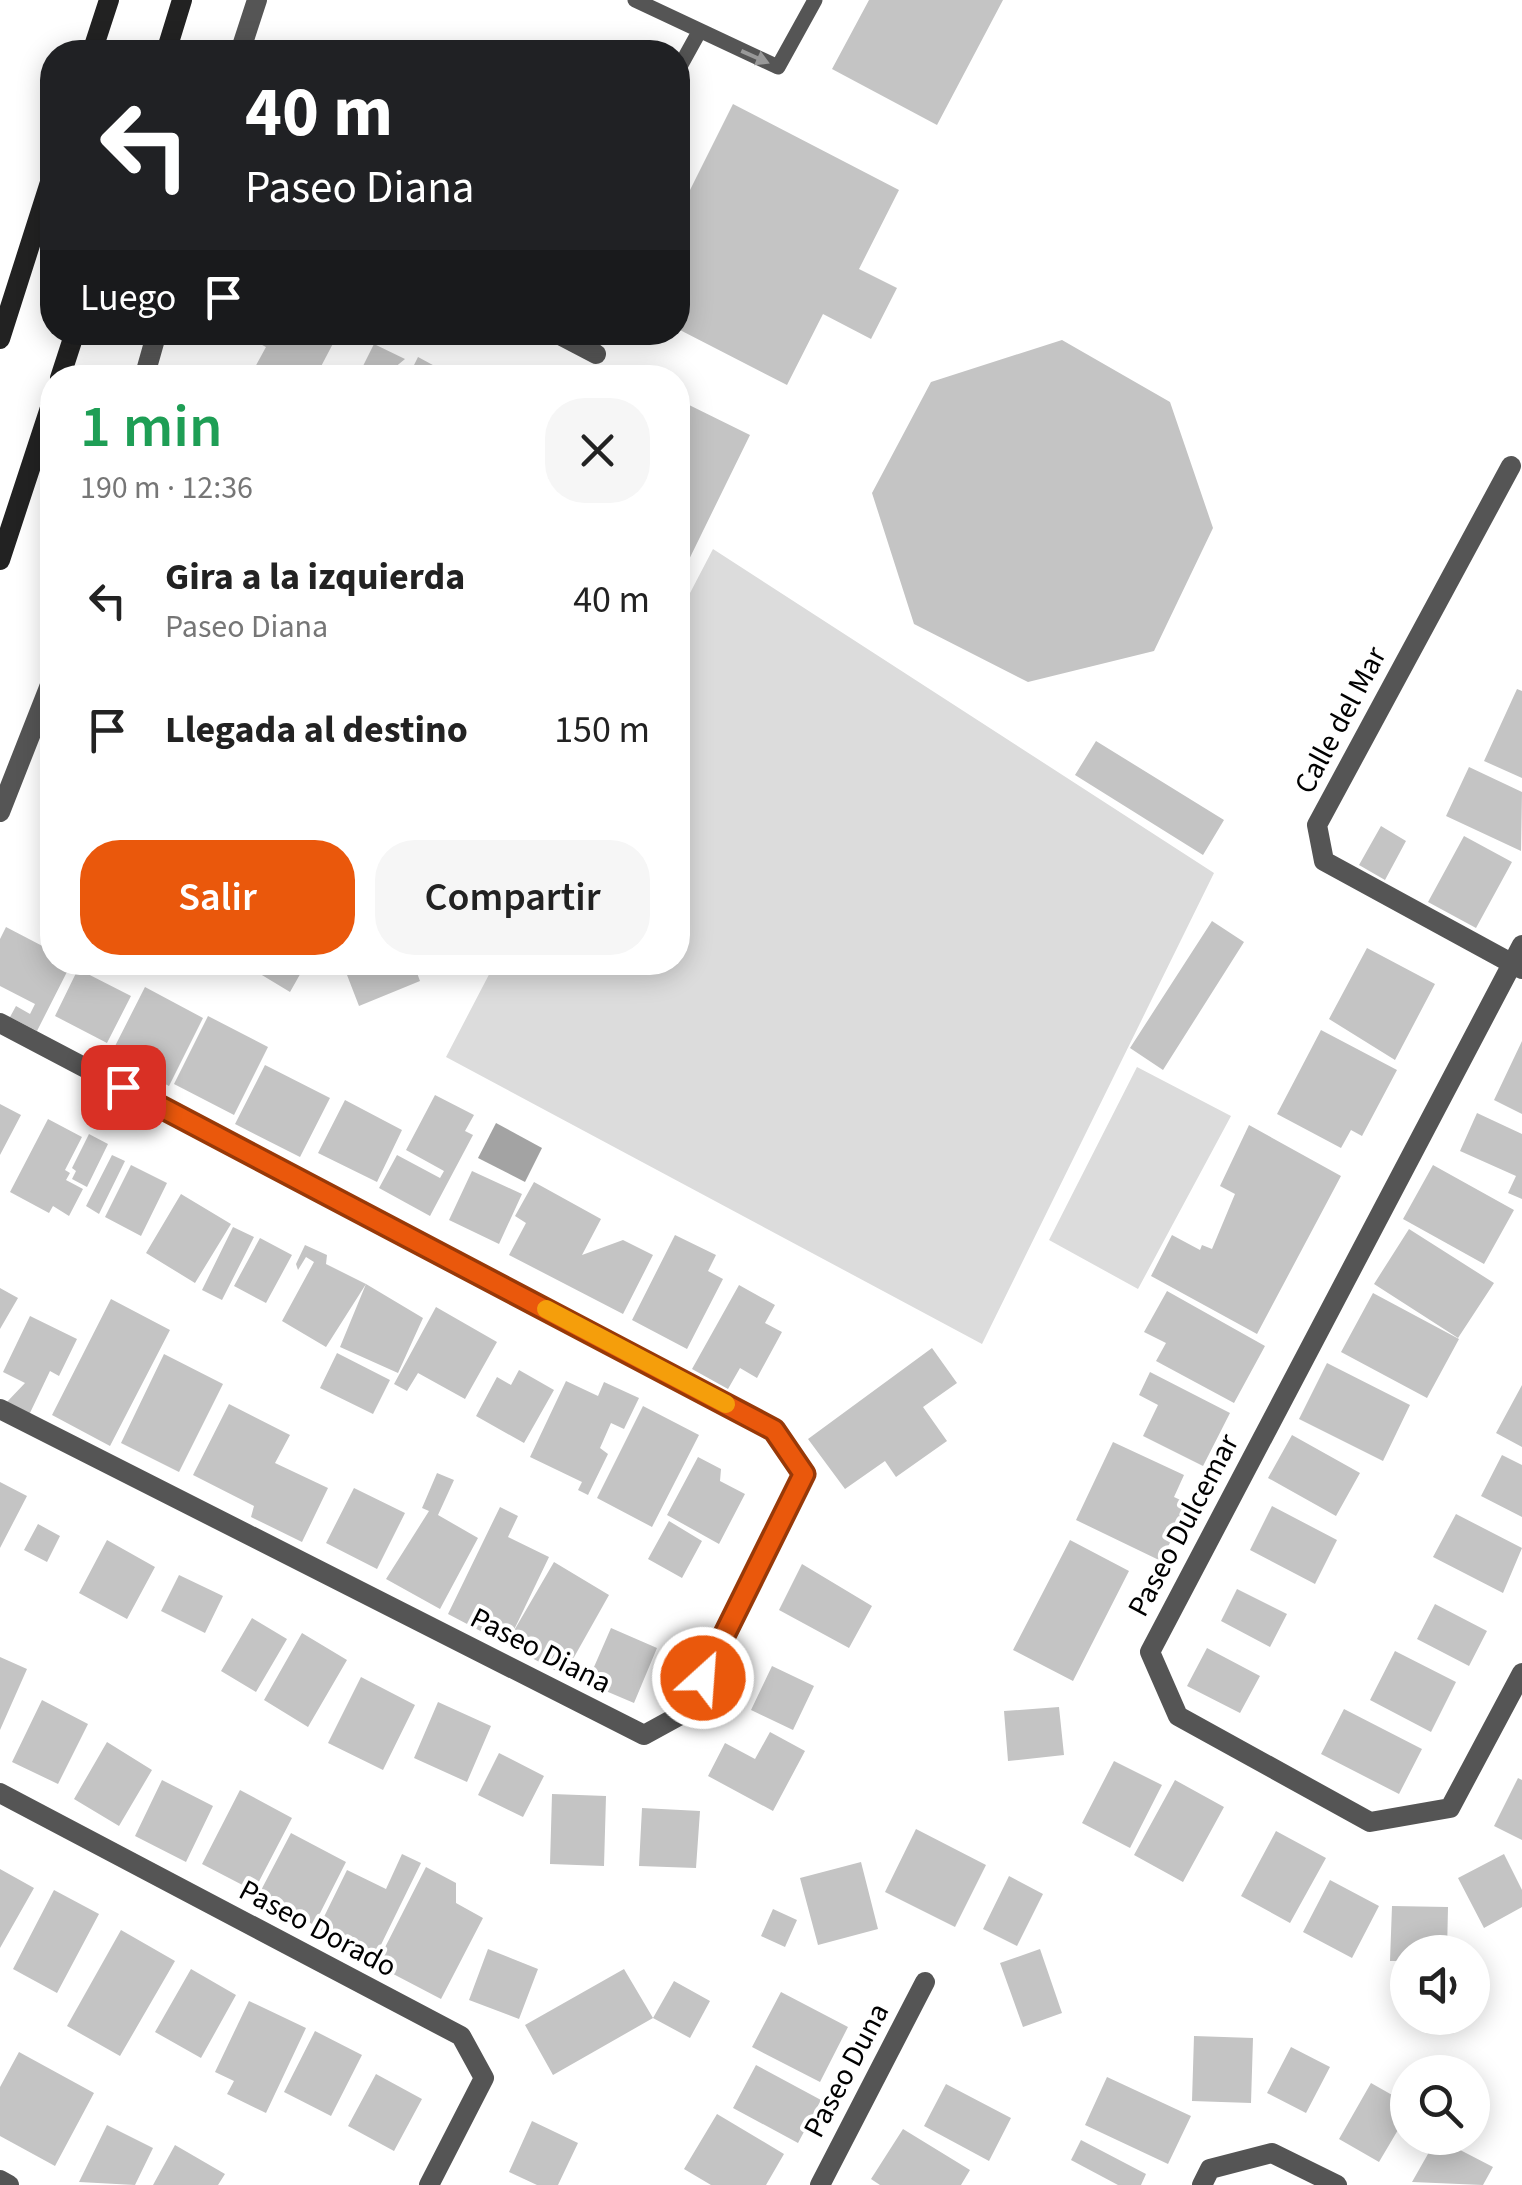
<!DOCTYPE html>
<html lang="es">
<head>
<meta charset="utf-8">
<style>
  :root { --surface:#fff; --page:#f6f6f6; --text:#222; --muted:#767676; --accent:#ea580c }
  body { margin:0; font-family:"Source Sans 3",sans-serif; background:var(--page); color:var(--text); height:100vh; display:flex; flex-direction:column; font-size:38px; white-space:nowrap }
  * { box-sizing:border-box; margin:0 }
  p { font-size:32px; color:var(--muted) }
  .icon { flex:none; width:55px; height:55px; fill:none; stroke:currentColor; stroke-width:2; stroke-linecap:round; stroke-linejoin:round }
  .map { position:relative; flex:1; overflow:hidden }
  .drawer { position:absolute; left:40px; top:365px; width:650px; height:610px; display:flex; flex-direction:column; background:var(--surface); border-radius:40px; box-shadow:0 5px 25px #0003 }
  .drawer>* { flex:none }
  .top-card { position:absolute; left:40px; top:40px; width:650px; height:305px; border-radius:40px; box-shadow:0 5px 25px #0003; background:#202124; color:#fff; overflow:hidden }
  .buttons { position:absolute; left:1390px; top:1935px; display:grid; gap:20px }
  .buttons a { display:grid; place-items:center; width:100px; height:100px; border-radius:50%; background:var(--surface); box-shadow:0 5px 25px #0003; font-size:50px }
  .pin { position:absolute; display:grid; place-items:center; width:85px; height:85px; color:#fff; margin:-42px; border-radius:20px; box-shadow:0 5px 15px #0006 }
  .me { position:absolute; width:110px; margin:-55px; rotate:26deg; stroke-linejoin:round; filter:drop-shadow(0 0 8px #0008) }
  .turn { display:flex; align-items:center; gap:35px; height:210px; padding:0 40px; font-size:45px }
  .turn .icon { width:130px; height:130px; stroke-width:2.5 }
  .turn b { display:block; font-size:70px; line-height:85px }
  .then { display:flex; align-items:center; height:95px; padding:0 40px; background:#0003; gap:20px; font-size:38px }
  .round { display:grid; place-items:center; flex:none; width:105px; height:105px; border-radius:40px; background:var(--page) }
  .overview { display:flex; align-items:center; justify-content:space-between; height:170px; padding:0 40px }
  h1 { font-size:60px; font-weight:600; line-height:75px; color:#1e9e55 }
  .action { display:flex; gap:20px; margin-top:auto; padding:20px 40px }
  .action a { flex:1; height:115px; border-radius:40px; background:var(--accent); color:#fff; font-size:40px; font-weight:600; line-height:115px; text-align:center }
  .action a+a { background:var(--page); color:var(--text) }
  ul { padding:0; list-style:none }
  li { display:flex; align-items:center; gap:30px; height:130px; padding:0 40px }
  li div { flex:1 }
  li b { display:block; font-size:38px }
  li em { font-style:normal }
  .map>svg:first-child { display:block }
  .green { fill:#dcdcdc }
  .water { fill:#a3a3a3 }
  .building { fill:#c4c4c4 }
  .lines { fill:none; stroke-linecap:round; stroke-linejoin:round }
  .lane { stroke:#555; stroke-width:15 }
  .street { stroke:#555; stroke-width:20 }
  .secondary { stroke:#222; stroke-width:20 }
  .oneway { fill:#999 }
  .route-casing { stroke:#983908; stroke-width:25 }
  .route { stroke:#ea580c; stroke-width:18 }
  .slow { stroke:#f59e0b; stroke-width:18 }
  .labels { text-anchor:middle; stroke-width:8; stroke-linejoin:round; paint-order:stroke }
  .street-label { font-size:30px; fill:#000; stroke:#fff }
</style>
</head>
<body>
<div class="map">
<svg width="1522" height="2185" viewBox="0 0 1522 2185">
  <rect width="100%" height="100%" fill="#fff"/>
  <!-- green -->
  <path class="green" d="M 713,549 L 1214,873 L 982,1344 L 446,1057 L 495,963 L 678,962 L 678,616 Z
    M 1137,1067 L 1231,1116 L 1138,1289 L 1049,1240 Z"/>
  <!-- water -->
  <path class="water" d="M 496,1123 L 542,1148 L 525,1182 L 478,1158 Z"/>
  <!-- building -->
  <path class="building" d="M 869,0 L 1003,0 L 937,125 L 832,69 Z
    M 733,104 L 899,190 L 859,269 L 897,288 L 871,339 L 823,314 L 787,385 L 678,329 L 678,214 Z
    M 250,332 L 339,332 L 315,378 L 249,378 L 266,347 L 247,337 Z
    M 1062,340 L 1170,402 L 1213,528 L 1154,651 L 1028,682 L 914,624 L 872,493 L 931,382 Z
    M 374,344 L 405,359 L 382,378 L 357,378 Z
    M 418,357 L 457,378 L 423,378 L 411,371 Z
    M 683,402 L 750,435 L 678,582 L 678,414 Z
    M 1517,689 L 1522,691 L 1522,778 L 1484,761 Z
    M 1096,741 L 1224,820 L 1203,855 L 1075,775 Z
    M 1469,767 L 1522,792 L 1521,851 L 1446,816 Z
    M 1381,826 L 1406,841 L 1385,880 L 1359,865 Z
    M 1464,836 L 1512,862 L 1476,928 L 1428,902 Z
    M 1212,921 L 1244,942 L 1163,1070 L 1130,1048 Z
    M 6,927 L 52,951 L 52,962 L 72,962 L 37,1031 L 10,1017 L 16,1006 L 30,1014 L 35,1004 L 0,986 L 0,939 Z
    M 1367,948 L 1435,984 L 1395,1060 L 1329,1019 Z
    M 256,962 L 307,962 L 290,992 L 252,969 Z
    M 342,962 L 413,962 L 420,981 L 359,1006 Z
    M 78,969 L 131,996 L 107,1043 L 55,1016 Z
    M 145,987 L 203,1018 L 169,1086 L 110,1056 Z
    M 208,1016 L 268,1047 L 234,1115 L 174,1084 Z
    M 1321,1030 L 1397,1070 L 1362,1136 L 1351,1130 L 1341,1148 L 1277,1114 Z
    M 1522,1041 L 1522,1114 L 1494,1100 Z
    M 265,1065 L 330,1098 L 300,1157 L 235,1124 Z
    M 435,1095 L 474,1115 L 465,1131 L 473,1135 L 430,1216 L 379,1188 L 397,1155 L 440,1178 L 444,1171 L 406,1150 Z
    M 345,1100 L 402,1130 L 377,1182 L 318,1153 Z
    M 0,1104 L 21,1115 L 0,1155 Z
    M 1477,1113 L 1522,1134 L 1522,1199 L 1508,1193 L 1516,1176 L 1460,1151 Z
    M 48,1119 L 82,1137 L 65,1170 L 70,1173 L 66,1180 L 83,1189 L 69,1216 L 53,1206 L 49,1213 L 10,1192 Z
    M 1249,1125 L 1341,1176 L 1257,1334 L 1151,1276 L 1172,1235 L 1200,1250 L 1202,1245 L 1212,1249 L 1235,1194 L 1220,1186 Z
    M 89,1134 L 108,1144 L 87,1187 L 72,1179 L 76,1171 L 72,1168 Z
    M 112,1155 L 125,1161 L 99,1214 L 86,1206 Z
    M 131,1165 L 167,1183 L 141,1236 L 105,1217 Z
    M 1433,1165 L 1514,1210 L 1484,1264 L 1403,1219 Z
    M 472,1171 L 522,1194 L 499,1244 L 449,1220 Z
    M 534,1182 L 601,1219 L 582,1255 L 623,1240 L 653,1255 L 623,1314 L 509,1255 L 526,1223 L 515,1216 Z
    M 181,1194 L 231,1224 L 195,1283 L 146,1253 Z
    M 233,1227 L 254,1237 L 222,1300 L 202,1290 Z
    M 1409,1229 L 1494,1283 L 1458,1338 L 1374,1284 Z
    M 675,1235 L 716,1255 L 708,1271 L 723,1279 L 687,1349 L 632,1320 Z
    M 260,1238 L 292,1255 L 266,1303 L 234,1286 Z
    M 305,1245 L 327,1255 L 326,1264 L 366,1284 L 326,1347 L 282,1321 L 314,1262 L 306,1257 L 298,1270 L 296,1264 Z
    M 366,1284 L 423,1318 L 398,1373 L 340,1347 Z
    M 739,1285 L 775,1305 L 765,1323 L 782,1332 L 757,1378 L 740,1368 L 728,1389 L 692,1369 Z
    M 0,1288 L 18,1298 L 0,1329 Z
    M 1167,1291 L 1265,1346 L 1234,1403 L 1156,1361 L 1166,1343 L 1144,1332 Z
    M 1373,1293 L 1459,1339 L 1427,1398 L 1341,1352 Z
    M 111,1299 L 170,1330 L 110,1446 L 52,1415 Z
    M 436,1307 L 497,1342 L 465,1399 L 418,1373 L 407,1391 L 394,1384 Z
    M 30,1316 L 77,1339 L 59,1376 L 50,1371 L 29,1415 L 5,1404 L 25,1383 L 3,1372 Z
    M 932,1348 L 957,1383 L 923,1407 L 947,1441 L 896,1477 L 885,1461 L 845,1489 L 808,1439 Z
    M 337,1353 L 390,1380 L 373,1414 L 320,1388 Z
    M 164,1354 L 223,1384 L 179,1472 L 121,1443 Z
    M 1327,1363 L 1410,1405 L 1383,1461 L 1299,1419 Z
    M 519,1370 L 554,1390 L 524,1443 L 476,1416 L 497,1377 L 511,1385 Z
    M 1150,1372 L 1230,1413 L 1203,1466 L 1143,1436 L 1158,1405 L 1139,1395 Z
    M 566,1381 L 598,1396 L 604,1382 L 639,1398 L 624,1429 L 611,1423 L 600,1448 L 608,1454 L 588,1495 L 578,1490 L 582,1482 L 530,1457 Z
    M 1522,1385 L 1522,1447 L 1496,1433 Z
    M 229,1404 L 290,1435 L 275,1463 L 328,1488 L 302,1542 L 251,1517 L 254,1506 L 193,1475 Z
    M 643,1406 L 699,1435 L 652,1527 L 597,1498 Z
    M 1292,1435 L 1360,1473 L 1336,1516 L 1268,1478 Z
    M 1113,1442 L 1184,1475 L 1174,1497 L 1189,1504 L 1161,1561 L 1076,1520 Z
    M 1502,1455 L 1522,1465 L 1522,1517 L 1481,1496 Z
    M 698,1457 L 721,1469 L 720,1481 L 745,1494 L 719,1544 L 667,1515 Z
    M 437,1473 L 454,1480 L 438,1515 L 478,1538 L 440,1609 L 386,1579 L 429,1511 L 422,1508 Z
    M 0,1482 L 27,1496 L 0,1548 Z
    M 354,1488 L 405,1513 L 377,1569 L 326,1543 Z
    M 1272,1506 L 1337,1540 L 1315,1584 L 1250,1550 Z
    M 500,1507 L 518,1516 L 508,1537 L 549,1557 L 512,1634 L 554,1562 L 609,1595 L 564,1675 L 448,1614 Z
    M 1456,1514 L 1522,1548 L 1503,1593 L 1433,1557 Z
    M 669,1521 L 702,1541 L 682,1578 L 648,1559 Z
    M 38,1524 L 60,1536 L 47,1562 L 24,1550 Z
    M 107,1540 L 155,1567 L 127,1619 L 79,1593 Z
    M 1070,1540 L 1129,1571 L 1073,1681 L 1013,1650 Z
    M 802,1564 L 872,1606 L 849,1648 L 779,1610 Z
    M 179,1575 L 223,1596 L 205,1633 L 161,1611 Z
    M 1237,1589 L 1287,1614 L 1270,1647 L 1221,1621 Z
    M 1435,1604 L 1487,1631 L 1469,1666 L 1417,1639 Z
    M 252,1618 L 287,1639 L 256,1692 L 221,1671 Z
    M 611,1628 L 657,1648 L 634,1703 L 587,1683 Z
    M 302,1633 L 347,1660 L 308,1727 L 264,1700 Z
    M 1207,1648 L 1260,1676 L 1240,1713 L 1187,1686 Z
    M 1395,1651 L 1456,1682 L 1431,1732 L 1370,1700 Z
    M 0,1657 L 27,1669 L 0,1730 Z
    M 772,1666 L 814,1686 L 793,1730 L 751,1710 Z
    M 361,1677 L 415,1705 L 383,1770 L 328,1743 Z
    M 42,1700 L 88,1724 L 58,1784 L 12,1762 Z
    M 438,1702 L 491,1726 L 467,1782 L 414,1758 Z
    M 1059,1707 L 1064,1755 L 1008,1761 L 1004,1711 Z
    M 1344,1709 L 1422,1749 L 1399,1794 L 1321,1754 Z
    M 770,1732 L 805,1751 L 773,1811 L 708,1776 L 725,1743 L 755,1759 Z
    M 107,1742 L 152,1770 L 119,1826 L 74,1799 Z
    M 499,1753 L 544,1776 L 523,1817 L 478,1795 Z
    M 1114,1761 L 1162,1785 L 1130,1848 L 1082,1823 Z
    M 1518,1778 L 1522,1780 L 1522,1840 L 1494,1826 Z
    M 162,1780 L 213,1806 L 186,1862 L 135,1836 Z
    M 1175,1780 L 1224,1807 L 1183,1882 L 1134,1855 Z
    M 240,1790 L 292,1818 L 254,1891 L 202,1864 Z
    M 552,1794 L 606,1796 L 604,1866 L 550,1864 Z
    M 642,1808 L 700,1811 L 696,1868 L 639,1866 Z
    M 916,1829 L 986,1865 L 955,1927 L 885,1892 Z
    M 1276,1831 L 1326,1858 L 1290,1923 L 1241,1896 Z
    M 291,1833 L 346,1862 L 314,1925 L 258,1896 Z
    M 402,1854 L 421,1863 L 375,1957 L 318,1929 L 347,1870 L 386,1889 Z
    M 1504,1854 L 1522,1890 L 1522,1907 L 1484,1928 L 1458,1878 Z
    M 861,1862 L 878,1929 L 818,1945 L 800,1878 Z
    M 426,1867 L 456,1883 L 456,1903 L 483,1918 L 441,1999 L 376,1965 Z
    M 0,1869 L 34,1888 L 0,1948 Z
    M 1009,1876 L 1043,1894 L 1017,1946 L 983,1929 Z
    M 1330,1880 L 1379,1906 L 1352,1958 L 1303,1932 Z
    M 54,1890 L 99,1914 L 57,1993 L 13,1969 Z
    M 1392,1906 L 1448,1907 L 1447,1952 L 1408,1952 L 1408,1961 L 1390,1961 Z
    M 773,1909 L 797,1920 L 785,1947 L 761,1936 Z
    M 121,1930 L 175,1961 L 120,2056 L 67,2026 Z
    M 488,1949 L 538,1969 L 519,2019 L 469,2000 Z
    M 1040,1949 L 1062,2013 L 1023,2027 L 1000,1963 Z
    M 191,1969 L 236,1995 L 201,2058 L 155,2032 Z
    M 624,1969 L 653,2018 L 553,2075 L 525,2025 Z
    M 674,1981 L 710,2001 L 690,2038 L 653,2018 Z
    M 781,1992 L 848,2027 L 820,2082 L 752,2047 Z
    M 249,2001 L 306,2028 L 266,2113 L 227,2094 L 234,2081 L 215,2072 Z
    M 315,2031 L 362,2055 L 331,2116 L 284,2092 Z
    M 1194,2036 L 1253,2038 L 1251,2103 L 1192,2101 Z
    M 1291,2047 L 1330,2067 L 1306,2113 L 1267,2093 Z
    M 19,2052 L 94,2093 L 55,2166 L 0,2136 L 0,2087 Z
    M 756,2065 L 821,2100 L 798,2143 L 733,2108 Z
    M 376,2074 L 422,2099 L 394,2151 L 348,2126 Z
    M 1107,2077 L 1191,2116 L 1168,2164 L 1085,2125 Z
    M 1371,2083 L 1408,2104 L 1408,2113 L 1379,2162 L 1339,2139 Z
    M 946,2084 L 1011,2118 L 989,2161 L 924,2126 Z
    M 717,2114 L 784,2154 L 766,2185 L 711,2185 L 684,2169 Z
    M 532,2121 L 578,2143 L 558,2185 L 537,2185 L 509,2172 Z
    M 107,2125 L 153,2148 L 135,2185 L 79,2182 Z
    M 903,2129 L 970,2170 L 961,2185 L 880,2185 L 871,2179 Z
    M 1437,2138 L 1493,2167 L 1483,2185 L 1412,2182 Z
    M 1081,2140 L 1146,2174 L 1141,2185 L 1118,2185 L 1071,2160 Z
    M 175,2145 L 225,2174 L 218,2185 L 153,2185 Z"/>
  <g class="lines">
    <!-- lane -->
    <path class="lane" d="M 635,0 L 778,67 L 815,0
      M 678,70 L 699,32"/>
    <!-- street -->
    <path class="street" d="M 240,52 L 257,0
      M 554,332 L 596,354
      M 144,378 L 157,332
      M 1511,466 L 1317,825 L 1324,861 L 1522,969
      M 0,812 L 52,680
      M 1522,945 L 1150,1652 L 1178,1716 L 1370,1822 L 1450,1808 L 1522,1673
      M 0,1023 L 774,1430 L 804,1475 L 686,1712 L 644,1735 L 0,1409
      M 0,1793 L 461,2036 L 484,2078 L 429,2185
      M 0,2180 L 9,2185
      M 820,2185 L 925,1982
      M 1202,2185 L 1210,2169 L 1272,2153 L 1337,2185"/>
    <!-- secondary -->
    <path class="secondary" d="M 92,52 L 109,0
      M 166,52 L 182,0
      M 0,339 L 52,176
      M 60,378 L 75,332
      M 0,560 L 52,402"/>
  </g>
  <!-- one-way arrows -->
  <defs><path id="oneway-solid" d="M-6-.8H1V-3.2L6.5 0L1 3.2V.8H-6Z" transform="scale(2.5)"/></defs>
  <use class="oneway" href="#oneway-solid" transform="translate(755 57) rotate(24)"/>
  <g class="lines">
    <defs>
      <path id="route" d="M 123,1087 L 774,1430 L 804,1474 L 703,1678"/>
    </defs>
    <!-- route casing -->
    <use href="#route" class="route-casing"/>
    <!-- route -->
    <use href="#route" class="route"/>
    <!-- slow -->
    <path class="slow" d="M 546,1309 L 726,1404"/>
  </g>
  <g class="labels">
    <!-- street labels -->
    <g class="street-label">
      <text transform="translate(1340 720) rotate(-62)" y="10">Calle del Mar</text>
      <text transform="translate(1183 1525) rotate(-62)" y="10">Paseo Dulcemar</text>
      <text transform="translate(541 1650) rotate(27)" y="10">Paseo Diana</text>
      <text transform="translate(318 1928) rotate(28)" y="10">Paseo Dorado</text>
      <text transform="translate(846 2070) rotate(-62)" y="10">Paseo Duna</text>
    </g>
  </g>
</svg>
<div class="buttons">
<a><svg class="icon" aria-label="sound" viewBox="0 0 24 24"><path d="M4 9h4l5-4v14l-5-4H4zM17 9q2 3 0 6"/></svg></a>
<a><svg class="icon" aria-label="search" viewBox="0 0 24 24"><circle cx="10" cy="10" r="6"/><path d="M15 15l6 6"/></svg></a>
</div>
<div class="pin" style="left:123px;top:1087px;background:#d93025"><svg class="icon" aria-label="arrive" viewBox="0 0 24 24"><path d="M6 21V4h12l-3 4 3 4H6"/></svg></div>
<svg class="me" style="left:703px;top:1678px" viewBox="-20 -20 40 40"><circle r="17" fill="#ea580c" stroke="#fff" stroke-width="3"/><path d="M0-11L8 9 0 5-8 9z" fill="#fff"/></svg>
<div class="top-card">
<div class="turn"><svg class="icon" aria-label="left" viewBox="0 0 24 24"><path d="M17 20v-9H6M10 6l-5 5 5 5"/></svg><div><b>40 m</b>Paseo Diana</div></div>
<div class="then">Luego<svg class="icon" aria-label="arrive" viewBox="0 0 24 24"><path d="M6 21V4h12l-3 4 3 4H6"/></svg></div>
</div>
<section class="drawer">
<div class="overview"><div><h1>1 min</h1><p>190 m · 12:36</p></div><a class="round"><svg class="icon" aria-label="close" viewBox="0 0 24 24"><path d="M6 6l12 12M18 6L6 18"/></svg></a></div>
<ul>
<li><svg class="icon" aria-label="left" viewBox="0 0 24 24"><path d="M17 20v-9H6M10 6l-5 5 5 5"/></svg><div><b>Gira a la izquierda</b><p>Paseo Diana</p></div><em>40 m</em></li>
<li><svg class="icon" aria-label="arrive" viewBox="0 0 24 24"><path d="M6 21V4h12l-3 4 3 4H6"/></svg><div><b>Llegada al destino</b></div><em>150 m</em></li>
</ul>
<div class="action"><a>Salir</a><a>Compartir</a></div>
</section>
</div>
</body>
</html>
